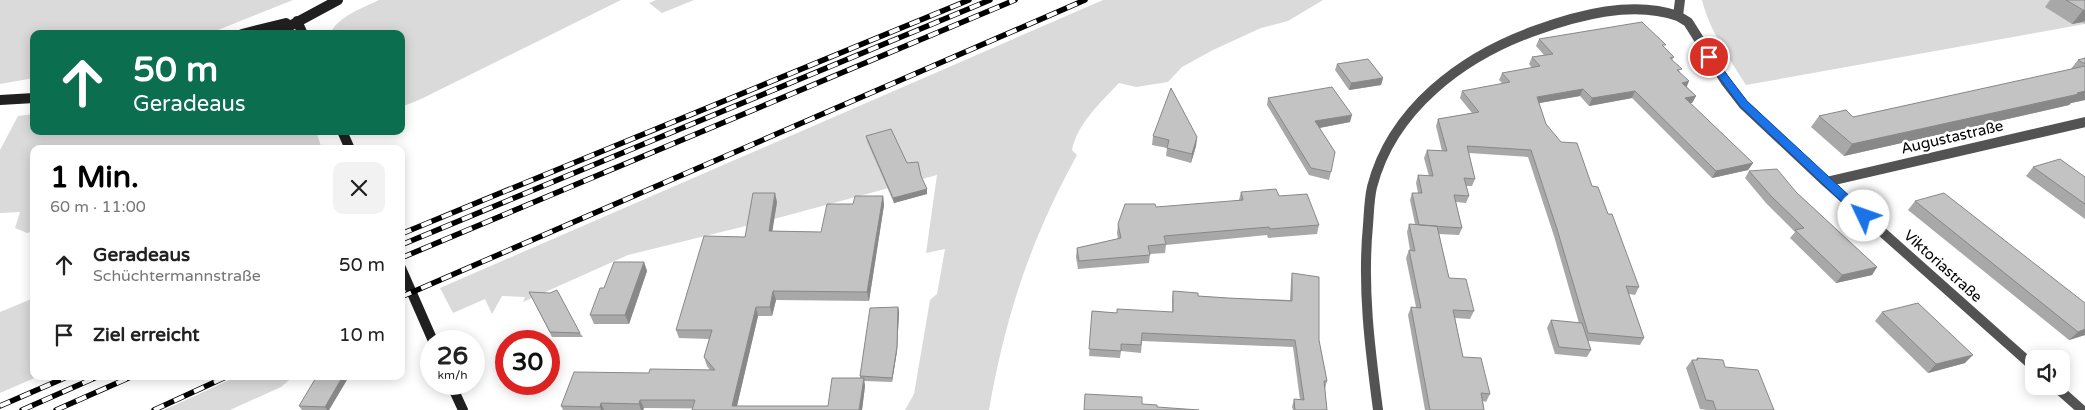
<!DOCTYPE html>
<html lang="de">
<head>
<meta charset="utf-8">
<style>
  :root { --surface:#fff; --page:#f2f2f2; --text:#222; --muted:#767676; --accent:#000 }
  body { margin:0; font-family:"Varela Round",sans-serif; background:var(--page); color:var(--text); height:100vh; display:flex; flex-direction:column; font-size:19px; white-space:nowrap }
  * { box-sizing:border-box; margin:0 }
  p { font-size:16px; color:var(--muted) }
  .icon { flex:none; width:28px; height:28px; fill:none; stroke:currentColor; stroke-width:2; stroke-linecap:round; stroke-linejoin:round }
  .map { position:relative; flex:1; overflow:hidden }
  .panel { position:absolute; left:30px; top:145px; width:375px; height:235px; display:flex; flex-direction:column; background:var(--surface); border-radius:10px; box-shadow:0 2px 12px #0003 }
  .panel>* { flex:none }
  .top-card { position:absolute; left:30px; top:30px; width:375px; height:105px; border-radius:10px; box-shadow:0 2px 12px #0003; background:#0b6e4f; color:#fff; overflow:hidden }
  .buttons { position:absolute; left:2025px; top:350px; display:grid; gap:10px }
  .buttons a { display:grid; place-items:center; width:45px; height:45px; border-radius:10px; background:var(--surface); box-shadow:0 2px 12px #0003; font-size:25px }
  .speed { position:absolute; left:420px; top:330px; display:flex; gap:10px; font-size:25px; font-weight:700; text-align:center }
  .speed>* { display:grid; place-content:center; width:65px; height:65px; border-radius:50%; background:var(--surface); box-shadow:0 2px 12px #0003; line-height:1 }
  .speed small { font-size:12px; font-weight:400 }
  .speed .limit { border:8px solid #d22; background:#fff; color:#111 }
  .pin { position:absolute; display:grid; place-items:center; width:42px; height:42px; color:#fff; margin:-21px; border:2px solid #fff; border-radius:50%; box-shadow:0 1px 5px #0007 }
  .me { position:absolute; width:55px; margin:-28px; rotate:312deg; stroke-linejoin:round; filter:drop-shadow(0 0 4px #0008) }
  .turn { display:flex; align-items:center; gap:18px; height:105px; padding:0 20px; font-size:22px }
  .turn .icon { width:65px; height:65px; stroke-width:2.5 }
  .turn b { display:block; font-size:35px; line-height:42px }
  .round { display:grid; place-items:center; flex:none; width:52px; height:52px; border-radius:10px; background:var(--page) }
  .overview { display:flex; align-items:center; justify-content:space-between; height:85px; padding:0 20px }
  h1 { font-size:30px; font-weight:800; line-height:38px; color:var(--accent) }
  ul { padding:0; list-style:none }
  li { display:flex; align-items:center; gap:15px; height:70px; padding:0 20px }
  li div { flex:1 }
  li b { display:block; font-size:19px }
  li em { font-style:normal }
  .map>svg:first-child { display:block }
  .green { fill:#dadada }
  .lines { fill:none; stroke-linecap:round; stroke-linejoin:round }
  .street { stroke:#535353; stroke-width:10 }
  .secondary { stroke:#202020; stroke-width:10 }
  .rail-casing { stroke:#000; stroke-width:5.5 }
  .rail { stroke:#fff; stroke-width:4; stroke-dasharray:11; stroke-linecap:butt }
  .wall { fill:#a8a8a8 }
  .shaded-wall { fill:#888 }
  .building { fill:#c3c3c3; stroke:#888 }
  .route { fill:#1a73e8; stroke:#114b97 }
  .labels { text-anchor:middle; stroke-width:5; stroke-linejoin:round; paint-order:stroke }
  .street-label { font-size:15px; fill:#000; stroke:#fff }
</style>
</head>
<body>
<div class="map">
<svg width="2085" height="410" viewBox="0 0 2085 410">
  <rect width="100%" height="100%" fill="#fff"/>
  <!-- green -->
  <path class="green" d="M 0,0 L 293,0 L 208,34 L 34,34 L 34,78 L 0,84 Z
    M 379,0 L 621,0 L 419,100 L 401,107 L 401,34 L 330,34 C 338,16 363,8 379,0 Z
    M 656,0 L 694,0 L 662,13 L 649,3 Z
    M 1103,0 L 1323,0 L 1288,21 L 1261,28 L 1213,50 L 1182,67 L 1168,82 L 1136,87 L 1119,83 C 1102,101 1077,124 1072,150 L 1077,155 C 1030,241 1006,314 989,410 L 905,410 L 914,394 L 930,300 L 937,294 L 945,249 L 926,253 L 937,175 L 774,219 L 628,255 L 523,302 L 525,297 L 502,296 L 492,314 L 485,299 L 453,313 L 440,288 Z
    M 1702,0 L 2085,0 L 2085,24 L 1746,85 C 1729,58 1710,32 1702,0 Z
    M 34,114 L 34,131 L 316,131 L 321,146 L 315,149 L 34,149 L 34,231 L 27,233 L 15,228 L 20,212 L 0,213 L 0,150 L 18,116 Z
    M 34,298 L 34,376 L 39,376 L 0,393 L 0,312 Z
    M 238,376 L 294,376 L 281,387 L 230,410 L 164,410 Z"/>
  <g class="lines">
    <!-- street -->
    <path class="street" d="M 1678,16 L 1688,22 L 1726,82 L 1743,104 L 1826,182 L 2034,367
      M 1826,182 L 2085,122
      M 2055,386 L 2082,410
      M 1378,410 C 1370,349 1362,287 1368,225 C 1369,213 1369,200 1372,187 C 1392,109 1462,57 1534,31 C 1578,15 1633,0 1678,16 L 1680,0"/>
    <!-- secondary -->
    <path class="secondary" d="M 297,21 L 303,34
      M 242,34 L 286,23
      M 275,34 L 338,0
      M 0,100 L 34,98
      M 342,131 L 350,149
      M 401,268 L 433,341
      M 451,384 L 463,410"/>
    <defs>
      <path id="rail" d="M 401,234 L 969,0
        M 401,245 L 990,0
        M 401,258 L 1015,0
        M 401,297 L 1085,0
        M 0,406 L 69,376
        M 22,410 L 99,376
        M 56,410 L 133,376
        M 154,410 L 228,376"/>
    </defs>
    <!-- rail casing -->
    <use href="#rail" class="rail-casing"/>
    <!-- rail -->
    <use href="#rail" class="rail"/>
  </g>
  <!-- wall -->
  <path class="wall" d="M 2050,0 L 2085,0 L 2085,24 L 2083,22 L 2072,24 L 2045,7 Z
    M 1539,39 L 1664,48 L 1674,57 L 1672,60 L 1680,72 L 1687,87 L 1696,96 L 1692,103 L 1690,103 L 1753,163 L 1748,170 L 1712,178 L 1632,98 L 1589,106 L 1580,96 L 1539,103 L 1546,124 L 1592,186 L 1608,214 L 1639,287 L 1635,295 L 1629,294 L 1644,338 L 1640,345 L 1588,341 L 1591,350 L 1587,357 L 1555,354 L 1547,328 L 1551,320 L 1579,323 L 1554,236 L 1528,157 L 1469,153 L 1475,179 L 1472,186 L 1466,186 L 1469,196 L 1466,203 L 1456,202 L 1462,228 L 1459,235 L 1439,234 L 1449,278 L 1474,311 L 1470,319 L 1455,318 L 1463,357 L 1490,394 L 1486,402 L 1483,401 L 1484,410 L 1425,410 L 1408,315 L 1411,307 L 1416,307 L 1406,258 L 1409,250 L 1410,250 L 1407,232 L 1409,224 L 1415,224 L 1410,200 L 1412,193 L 1418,193 L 1416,183 L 1418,175 L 1429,176 L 1424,158 L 1427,150 L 1442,151 L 1436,126 L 1438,119 L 1472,113 L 1460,98 L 1462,91 L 1503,84 L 1499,80 L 1502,73 L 1532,68 L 1529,64 L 1532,57 L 1544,55 L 1536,46 Z
    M 2085,58 L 2085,100 L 2071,103 L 2069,105 L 1844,156 L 1811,127 L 1819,116 L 1853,117 L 2070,70 L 2078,60 Z
    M 1337,64 L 1383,78 L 1381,85 L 1349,90 L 1335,70 Z
    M 1268,98 L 1350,122 L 1319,128 L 1331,172 L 1329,180 L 1309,175 L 1267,105 Z
    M 866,136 L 907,163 L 921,176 L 927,189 L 927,194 L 894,203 L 867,141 Z
    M 1153,136 L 1197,137 L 1196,146 L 1191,163 L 1166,156 L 1167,148 L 1152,145 Z
    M 2033,167 L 2085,177 L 2085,219 L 2026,176 Z
    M 1749,171 L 1796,192 L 1877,267 L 1872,275 L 1836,283 L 1790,238 L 1795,232 L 1766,203 L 1745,178 Z
    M 1241,192 L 1279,196 L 1319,225 L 1317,234 L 1268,238 L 1267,235 L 1166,245 L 1165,253 L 1150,254 L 1149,263 L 1078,269 L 1076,257 L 1077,248 L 1118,239 L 1117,233 L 1118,224 L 1239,200 Z
    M 883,196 L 884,205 L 869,301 L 776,300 L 772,316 L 758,316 L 737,406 L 828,406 L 860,378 L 860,376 L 898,307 L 899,312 L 897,351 L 892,382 L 864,381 L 865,386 L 862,410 L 644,408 L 643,410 L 563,410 L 561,406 L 649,373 L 710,370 L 707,366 L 704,357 L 709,339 L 679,338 L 676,330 L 745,237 L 777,202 L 772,231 L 821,232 L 853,204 Z
    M 1915,201 L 2085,303 L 2085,335 L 2069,340 L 1908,210 Z
    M 644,262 L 647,271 L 629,324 L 594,324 L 590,315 L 604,288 Z
    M 1292,273 L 1319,340 L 1327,381 L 1325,389 L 1327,410 L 1293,410 L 1292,407 L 1294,399 L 1300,400 L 1293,347 L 1142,341 L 1141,353 L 1121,351 L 1120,358 L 1089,356 L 1092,311 L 1117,313 L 1172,312 L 1172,299 L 1173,291 L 1198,296 L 1228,298 L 1290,300 L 1291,281 Z
    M 529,292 L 580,333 L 583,337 L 552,337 Z
    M 1882,312 L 1965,363 L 1928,373 L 1875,321 Z
    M 1697,358 L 1725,367 L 1774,410 L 1707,410 L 1700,409 L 1686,368 L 1692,360 L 1696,360 Z
    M 348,378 L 329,410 L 302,410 L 299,406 Z"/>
  <!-- shaded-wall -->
  <path class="shaded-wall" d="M 2083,10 L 2085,10 L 2085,20 L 2083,22 L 2072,24 Z
    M 1383,78 L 1381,85 L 1349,90 L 1351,83 Z
    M 1689,81 L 1686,89 L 1682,83 Z
    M 1583,89 L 1580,96 L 1534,104 L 1537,97 Z
    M 1635,91 L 1632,98 L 1589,106 L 1592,98 Z
    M 2085,91 L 2085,100 L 2071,103 L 2069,105 L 1844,156 L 1852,144 Z
    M 1696,96 L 1692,103 L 1681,105 L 1685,98 Z
    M 1352,115 L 1350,122 L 1314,129 L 1315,121 Z
    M 1197,137 L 1196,146 L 1191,163 L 1192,154 Z
    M 1753,163 L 1748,170 L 1712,178 L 1716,171 Z
    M 927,189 L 927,194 L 894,203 L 893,198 Z
    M 775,193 L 777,202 L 771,240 L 769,231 Z
    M 883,196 L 884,205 L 869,301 L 867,292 Z
    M 644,262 L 647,271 L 629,324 L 625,315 Z
    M 1877,267 L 1872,275 L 1836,283 L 1842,275 Z
    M 773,291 L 776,300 L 772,316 L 770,307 Z
    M 756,307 L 758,316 L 736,410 L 732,406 Z
    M 898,307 L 899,312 L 897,351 L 892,382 L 892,378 Z
    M 2085,329 L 2085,335 L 2069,340 L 2078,332 Z
    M 1973,355 L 1965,363 L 1928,373 L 1936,364 Z
    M 343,376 L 346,376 L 348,378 L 329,410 L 327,410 L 325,407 Z
    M 864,378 L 865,386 L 862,410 L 859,410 Z
    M 640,400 L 644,408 L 643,410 L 641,410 L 639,404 Z
    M 601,403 L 604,410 L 601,410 L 600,407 Z"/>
  <!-- building -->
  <path class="building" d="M 2066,0 L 2085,0 L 2085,10 L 2083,10 Z
    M 1642,22 L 1666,45 L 1662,45 L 1674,57 L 1670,58 L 1682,69 L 1677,70 L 1689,81 L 1682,83 L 1696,96 L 1685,98 L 1753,163 L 1716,171 L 1635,91 L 1592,98 L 1583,89 L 1537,97 L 1546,124 L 1561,142 L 1577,143 L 1592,186 L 1598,187 L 1608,214 L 1612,214 L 1639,287 L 1626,286 L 1644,338 L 1588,333 L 1557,229 L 1531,150 L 1467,146 L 1475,179 L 1464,178 L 1469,196 L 1454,195 L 1462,228 L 1419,225 L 1412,193 L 1422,193 L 1418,175 L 1433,176 L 1427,150 L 1447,151 L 1438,119 L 1479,112 L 1462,91 L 1510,82 L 1502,73 L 1540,66 L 1532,57 L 1553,54 L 1539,39 Z
    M 2085,58 L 2085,64 L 2078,60 Z
    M 1368,59 L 1383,78 L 1351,83 L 1337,64 Z
    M 2085,66 L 2085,91 L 2077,93 L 2079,94 L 1852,144 L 1819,116 L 1846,110 L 1853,117 Z
    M 1332,87 L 1352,115 L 1315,121 L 1335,152 L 1331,172 L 1311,168 L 1268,98 Z
    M 1171,88 L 1197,137 L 1192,154 L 1167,148 L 1169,140 L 1153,136 Z
    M 891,129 L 907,163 L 918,162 L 921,176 L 927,189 L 893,198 L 866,136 Z
    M 2060,159 L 2085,177 L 2085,204 L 2033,167 Z
    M 1777,169 L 1796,192 L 1877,267 L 1842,275 L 1795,230 L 1804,228 L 1771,196 L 1749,171 Z
    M 1276,189 L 1279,196 L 1307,194 L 1319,225 L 1270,229 L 1269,227 L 1164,236 L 1166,244 L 1148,246 L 1150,255 L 1079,261 L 1077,248 L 1121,238 L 1118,224 L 1125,204 L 1155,204 L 1156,207 L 1243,200 L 1241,192 Z
    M 753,193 L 775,193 L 769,231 L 821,232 L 827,204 L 853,204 L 855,196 L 883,196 L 867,292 L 773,291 L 770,307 L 756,307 L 732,406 L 828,406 L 832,378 L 864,378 L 859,410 L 692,410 L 695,400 L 640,400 L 639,404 L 601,403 L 600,407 L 561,406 L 574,372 L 649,373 L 650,369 L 715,370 L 704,357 L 712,330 L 676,330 L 704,236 L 745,237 Z
    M 1944,193 L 2085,303 L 2085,329 L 2078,332 L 1915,201 Z
    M 1409,224 L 1437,226 L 1449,278 L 1466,279 L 1474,311 L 1453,310 L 1463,357 L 1481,358 L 1490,394 L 1481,393 L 1484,410 L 1430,410 L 1411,307 L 1421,308 L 1409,250 L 1415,251 Z
    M 614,262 L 644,262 L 625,315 L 590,315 L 600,288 L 604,288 Z
    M 1292,273 L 1319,277 L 1319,340 L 1327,381 L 1324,381 L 1327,410 L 1295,410 L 1294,399 L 1304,400 L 1295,340 L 1142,333 L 1141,345 L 1121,344 L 1121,351 L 1089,349 L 1092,311 L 1117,313 L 1117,309 L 1173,312 L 1173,291 L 1198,293 L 1198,296 L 1228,298 L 1292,301 Z
    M 557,290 L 580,333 L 550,332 L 529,292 L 550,293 Z
    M 1918,303 L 1973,355 L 1936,364 L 1882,312 Z
    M 898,307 L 897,347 L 892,378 L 860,376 L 870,308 Z
    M 1551,320 L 1582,323 L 1591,350 L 1559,347 Z
    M 1697,358 L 1723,360 L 1725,367 L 1758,370 L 1774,410 L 1716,410 L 1713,401 L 1706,400 L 1692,360 L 1698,360 Z
    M 317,376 L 343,376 L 325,407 L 299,406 Z
    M 1085,394 L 1142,397 L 1142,404 L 1157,405 L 1157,407 L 1199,410 L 1084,410 Z"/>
  <!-- route -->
  <path class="route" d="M 1709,54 L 1712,55 L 1747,101 L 1868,213 L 1870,216 L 1868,219 L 1860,219 L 1740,106 L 1704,57 Z"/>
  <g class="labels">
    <!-- street labels -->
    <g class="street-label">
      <text transform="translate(1952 137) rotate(-13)" y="5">Augustastraße</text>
      <text transform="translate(1943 266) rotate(42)" y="5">Viktoriastraße</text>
    </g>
  </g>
</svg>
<div class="buttons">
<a><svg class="icon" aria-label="sound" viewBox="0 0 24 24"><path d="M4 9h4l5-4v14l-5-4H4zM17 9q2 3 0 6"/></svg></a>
</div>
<div class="speed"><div>26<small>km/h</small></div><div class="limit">30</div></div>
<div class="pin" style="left:1709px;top:57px;background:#d93025"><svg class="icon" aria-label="arrive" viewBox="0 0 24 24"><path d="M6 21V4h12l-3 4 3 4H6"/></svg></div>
<svg class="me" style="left:1864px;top:216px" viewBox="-20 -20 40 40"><circle r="19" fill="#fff"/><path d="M0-13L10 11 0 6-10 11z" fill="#1a73e8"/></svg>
<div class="top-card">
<div class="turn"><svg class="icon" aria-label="ahead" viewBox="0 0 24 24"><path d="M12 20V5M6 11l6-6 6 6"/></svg><div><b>50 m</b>Geradeaus</div></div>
</div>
<section class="panel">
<div class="overview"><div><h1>1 Min.</h1><p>60 m · 11:00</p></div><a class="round"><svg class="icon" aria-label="close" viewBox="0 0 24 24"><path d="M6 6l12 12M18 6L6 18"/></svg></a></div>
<ul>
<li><svg class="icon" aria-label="ahead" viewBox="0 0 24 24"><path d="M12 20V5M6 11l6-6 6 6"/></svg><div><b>Geradeaus</b><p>Schüchtermannstraße</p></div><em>50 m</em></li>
<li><svg class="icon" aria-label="arrive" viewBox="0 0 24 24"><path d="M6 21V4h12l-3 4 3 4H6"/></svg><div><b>Ziel erreicht</b></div><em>10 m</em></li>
</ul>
</section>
</div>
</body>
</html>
